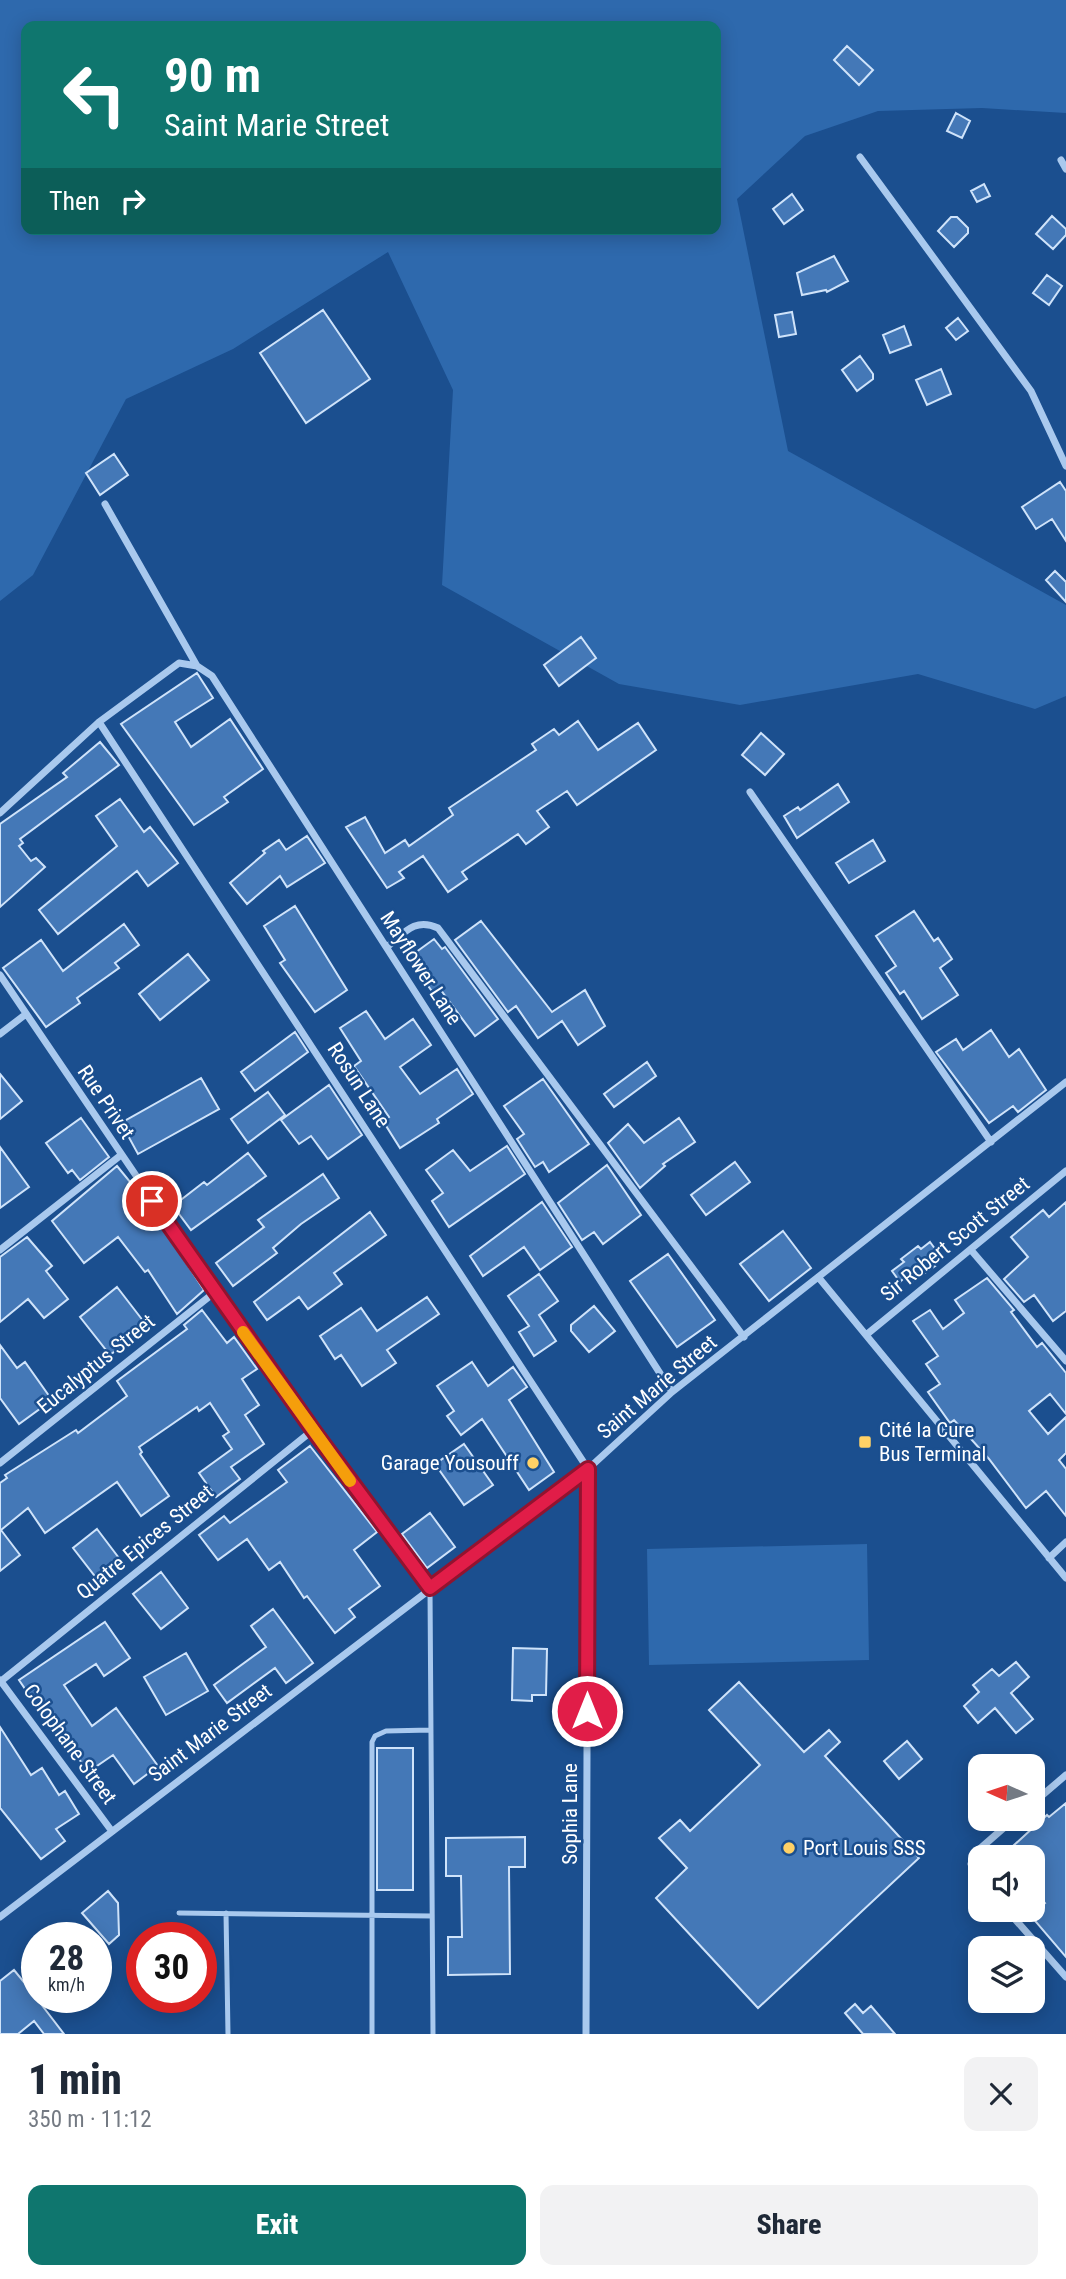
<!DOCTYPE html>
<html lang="en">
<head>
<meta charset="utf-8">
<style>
  :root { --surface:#fff; --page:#f2f2f3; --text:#1f2937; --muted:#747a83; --accent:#0f766e }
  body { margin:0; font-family:"Roboto Condensed",sans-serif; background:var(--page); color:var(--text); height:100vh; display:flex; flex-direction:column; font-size:26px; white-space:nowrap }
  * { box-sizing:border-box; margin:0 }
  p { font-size:23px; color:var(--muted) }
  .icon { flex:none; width:38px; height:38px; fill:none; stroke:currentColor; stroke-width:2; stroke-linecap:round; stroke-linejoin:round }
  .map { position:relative; height:2034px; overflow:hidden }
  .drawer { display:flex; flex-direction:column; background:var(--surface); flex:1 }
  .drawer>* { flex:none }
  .guide { position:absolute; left:21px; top:21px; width:700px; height:214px; border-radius:14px; box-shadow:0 4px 18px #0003; background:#0f766e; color:#fff; overflow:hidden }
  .needle { width:46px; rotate:273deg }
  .controls { position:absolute; left:968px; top:1754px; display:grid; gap:14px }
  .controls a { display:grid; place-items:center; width:77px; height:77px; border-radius:14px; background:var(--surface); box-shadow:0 4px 18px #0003; font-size:35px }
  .speed { position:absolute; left:21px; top:1922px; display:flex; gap:14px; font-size:35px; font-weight:700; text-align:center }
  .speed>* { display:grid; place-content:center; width:91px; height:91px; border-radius:50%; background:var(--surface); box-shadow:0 4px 18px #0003; line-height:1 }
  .speed small { font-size:18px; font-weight:400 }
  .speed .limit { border:10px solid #d22; background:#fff; color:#111 }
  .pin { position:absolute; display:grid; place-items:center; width:60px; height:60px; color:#fff; margin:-30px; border:4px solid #fff; border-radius:50%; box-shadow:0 2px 7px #0007 }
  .me { position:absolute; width:77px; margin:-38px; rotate:0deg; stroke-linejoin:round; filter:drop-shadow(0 0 5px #0008) }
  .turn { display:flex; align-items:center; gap:24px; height:147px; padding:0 28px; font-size:32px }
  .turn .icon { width:91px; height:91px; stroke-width:2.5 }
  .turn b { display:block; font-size:49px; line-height:60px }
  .then { display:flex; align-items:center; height:66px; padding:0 28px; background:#0003; gap:14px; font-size:26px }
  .round { display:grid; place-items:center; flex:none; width:74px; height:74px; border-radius:14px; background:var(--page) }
  .summary { display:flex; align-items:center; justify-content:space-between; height:119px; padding:0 28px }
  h1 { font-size:42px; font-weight:800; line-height:52px }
  .cta { display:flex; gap:14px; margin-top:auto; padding:14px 28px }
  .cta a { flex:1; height:80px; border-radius:14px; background:var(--accent); color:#fff; font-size:28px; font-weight:800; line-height:80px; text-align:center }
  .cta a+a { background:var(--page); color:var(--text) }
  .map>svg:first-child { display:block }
  .green { fill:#2e69ad; fill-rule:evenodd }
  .building { fill:#4478b7; stroke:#cfe3fa; stroke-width:2 }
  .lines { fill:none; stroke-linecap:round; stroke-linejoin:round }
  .service { stroke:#a9c9ee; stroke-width:5 }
  .minor { stroke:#a9c9ee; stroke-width:7 }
  .route-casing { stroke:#92132f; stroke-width:18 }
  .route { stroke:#e11d48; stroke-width:12 }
  .slow { stroke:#f59e0b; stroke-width:12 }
  .poi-dot { fill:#ffd166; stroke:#1b4f8f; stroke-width:2.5 }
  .labels { text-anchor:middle; stroke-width:5; stroke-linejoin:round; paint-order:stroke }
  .street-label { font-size:21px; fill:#fff; stroke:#1b4f8f }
  .poi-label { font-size:21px; fill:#fff; stroke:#1b4f8f; text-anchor:start }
</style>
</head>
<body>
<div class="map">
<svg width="1066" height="2034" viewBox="0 0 1066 2034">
  <rect width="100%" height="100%" fill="#1b4f8f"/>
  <!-- green -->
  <path class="green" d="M 0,0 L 1066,0 L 1066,113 L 982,108 L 878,111 L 805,136 L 737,199 L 788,451 L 1066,605 L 1066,696 L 1035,709 L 918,674 L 740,705 L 619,684 L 442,585 L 453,390 L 388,252 L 233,349 L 126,399 L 33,575 L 0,601 ZM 26,26 L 716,26 L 716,229 L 26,229 Z
    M 867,1544 L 869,1660 L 649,1665 L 647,1549 Z"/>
  <!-- building -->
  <path class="building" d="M 847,46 L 873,70 L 859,85 L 834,60 Z
    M 956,113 L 970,121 L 962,138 L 947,131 Z
    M 984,184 L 990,196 L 977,202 L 971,191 Z
    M 792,194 L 803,210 L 784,224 L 773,209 Z
    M 1052,216 L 1066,229 L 1066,235 L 1053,249 L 1036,234 Z
    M 951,217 L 957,217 L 968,228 L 968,233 L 954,247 L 938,231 Z
    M 834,256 L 848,281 L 827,292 L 826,290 L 802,295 L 797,273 Z
    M 1047,275 L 1062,286 L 1049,305 L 1033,293 Z
    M 323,310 L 370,379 L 306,423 L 260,353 Z
    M 792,312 L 796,334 L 779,337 L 775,315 Z
    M 958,318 L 968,331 L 956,340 L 946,328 Z
    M 904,326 L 911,345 L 890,353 L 883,335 Z
    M 860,356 L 873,374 L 873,379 L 857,391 L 842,370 Z
    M 941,369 L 951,394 L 927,405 L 916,380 Z
    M 114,454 L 128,475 L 100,495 L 86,473 Z
    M 1060,482 L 1066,491 L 1066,541 L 1052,519 L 1036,529 L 1022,507 Z
    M 1055,571 L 1066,582 L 1066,602 L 1046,580 Z
    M 581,637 L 596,658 L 559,686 L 544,665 Z
    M 197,673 L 213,698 L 175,722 L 191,747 L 230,719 L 263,769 L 224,797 L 228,802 L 194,825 L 121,724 Z
    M 578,721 L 598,750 L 638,723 L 656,750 L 577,805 L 567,791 L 537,811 L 549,827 L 526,844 L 518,834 L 462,872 L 467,879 L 448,892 L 423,856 L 399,872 L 404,878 L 387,888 L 346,827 L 365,817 L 385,853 L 405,840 L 409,846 L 453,815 L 449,808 L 536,750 L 532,744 L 554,729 L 559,735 Z
    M 761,733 L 784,754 L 765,775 L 742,755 Z
    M 100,742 L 119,765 L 20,839 L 23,843 L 19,846 L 31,861 L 36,858 L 45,867 L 0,907 L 0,824 L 67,777 L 63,773 Z
    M 838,784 L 849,802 L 797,838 L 784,816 L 798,807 L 800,810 Z
    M 120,799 L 144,832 L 150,827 L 178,863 L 148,886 L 137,871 L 58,934 L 39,910 L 117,846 L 96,816 Z
    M 307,836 L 325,863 L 287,887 L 280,876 L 247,904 L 230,883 L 265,853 L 263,851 L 279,840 L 286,850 Z
    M 873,840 L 885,861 L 849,883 L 836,863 Z
    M 295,906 L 347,990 L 315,1012 L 280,963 L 285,960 L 264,926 Z
    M 914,911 L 934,941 L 938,938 L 952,959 L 940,968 L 958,995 L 922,1019 L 904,991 L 900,994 L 886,973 L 896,966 L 876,936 Z
    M 481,921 L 552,1012 L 585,990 L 605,1026 L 578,1045 L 562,1021 L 538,1038 L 516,1006 L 508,1012 L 455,940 Z
    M 124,924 L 139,945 L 115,963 L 119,968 L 77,998 L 80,1003 L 46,1027 L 3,968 L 41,940 L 63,971 Z
    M 434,939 L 442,949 L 445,947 L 498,1019 L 475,1036 L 440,989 L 434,994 L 408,958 Z
    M 188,954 L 209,980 L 160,1020 L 139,994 Z
    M 366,1011 L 385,1039 L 413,1019 L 431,1045 L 400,1067 L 420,1094 L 457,1069 L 473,1094 L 437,1119 L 439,1123 L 400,1148 L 383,1121 L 389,1117 L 354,1066 L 361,1061 L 340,1028 Z
    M 991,1030 L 1009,1057 L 1019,1049 L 1046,1090 L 1018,1112 L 1013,1106 L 989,1123 L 936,1052 L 956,1039 L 963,1050 Z
    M 295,1032 L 308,1052 L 255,1091 L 241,1072 Z
    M 647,1062 L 656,1076 L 614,1107 L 604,1094 Z
    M 0,1074 L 22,1101 L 0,1119 Z
    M 201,1078 L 219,1109 L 138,1154 L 121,1123 Z
    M 543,1079 L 589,1144 L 549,1172 L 543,1162 L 535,1167 L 517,1139 L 524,1134 L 504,1106 Z
    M 329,1085 L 362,1135 L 328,1159 L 311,1136 L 299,1144 L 281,1120 Z
    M 268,1092 L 285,1115 L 248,1143 L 231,1119 Z
    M 81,1118 L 109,1157 L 80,1180 L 72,1170 L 68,1173 L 46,1143 Z
    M 679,1118 L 695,1142 L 663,1164 L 665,1166 L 640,1188 L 608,1143 L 628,1124 L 644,1143 Z
    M 507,1146 L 525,1174 L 449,1227 L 432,1201 L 443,1193 L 426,1170 L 453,1150 L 470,1171 Z
    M 0,1147 L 29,1187 L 0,1208 Z
    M 248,1153 L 266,1176 L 191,1230 L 173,1206 L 204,1182 L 207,1185 Z
    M 735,1162 L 750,1182 L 706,1215 L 691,1195 Z
    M 607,1165 L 641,1215 L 603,1244 L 594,1232 L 582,1240 L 558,1203 Z
    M 117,1166 L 140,1194 L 136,1197 L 154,1221 L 157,1218 L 204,1290 L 177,1314 L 148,1270 L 145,1272 L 118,1237 L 84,1263 L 52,1221 Z
    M 323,1174 L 339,1198 L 301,1224 L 273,1248 L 277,1253 L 233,1286 L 216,1263 L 264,1227 L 258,1220 Z
    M 542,1202 L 572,1247 L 540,1270 L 524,1247 L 483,1276 L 470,1256 Z
    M 1066,1202 L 1066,1311 L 1053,1321 L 1034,1295 L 1024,1302 L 1004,1279 L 1028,1257 L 1011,1237 L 1043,1210 L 1049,1217 Z
    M 370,1212 L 386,1235 L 334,1273 L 342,1284 L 308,1309 L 299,1297 L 267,1320 L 254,1302 Z
    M 783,1231 L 811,1268 L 769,1301 L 740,1264 Z
    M 27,1237 L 52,1266 L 46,1271 L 68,1299 L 44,1318 L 28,1299 L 0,1322 L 0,1257 Z
    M 930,1242 L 941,1257 L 933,1264 L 935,1266 L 909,1284 L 904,1278 L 900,1282 L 892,1271 L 904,1262 L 901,1259 L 918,1246 L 921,1249 Z
    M 668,1254 L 715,1320 L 677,1347 L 630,1281 Z
    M 539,1274 L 558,1301 L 539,1315 L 556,1341 L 534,1356 L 519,1332 L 529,1326 L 508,1296 Z
    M 987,1278 L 1014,1310 L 1011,1312 L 1037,1347 L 1042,1343 L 1066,1373 L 1066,1414 L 1050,1394 L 1029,1411 L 1048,1434 L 1066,1417 L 1066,1453 L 1059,1460 L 1066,1469 L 1066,1516 L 1046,1491 L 1026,1508 L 989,1459 L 954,1420 L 950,1423 L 928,1392 L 940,1384 L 926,1364 L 938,1356 L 913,1321 L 930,1310 L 943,1329 L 964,1313 L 955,1300 Z
    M 117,1287 L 144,1322 L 144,1328 L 110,1355 L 80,1317 Z
    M 427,1297 L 439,1314 L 387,1350 L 396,1363 L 362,1386 L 341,1355 L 335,1359 L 320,1336 L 361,1308 L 377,1331 Z
    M 594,1306 L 615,1331 L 589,1352 L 571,1331 L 571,1325 Z
    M 202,1310 L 227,1343 L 234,1337 L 257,1369 L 242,1379 L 259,1405 L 245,1415 L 264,1444 L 231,1467 L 240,1479 L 216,1497 L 199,1473 L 232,1449 L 223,1436 L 229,1432 L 210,1403 L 199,1411 L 197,1407 L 139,1447 L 142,1452 L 140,1454 L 169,1496 L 141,1516 L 117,1482 L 45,1533 L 28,1508 L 1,1530 L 20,1555 L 0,1571 L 0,1483 L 7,1478 L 5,1475 L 76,1430 L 78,1433 L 127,1396 L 117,1381 L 187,1329 L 184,1325 Z
    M 0,1345 L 17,1368 L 25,1362 L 52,1400 L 19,1424 L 0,1398 Z
    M 472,1362 L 488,1386 L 513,1367 L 527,1387 L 509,1400 L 554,1472 L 529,1490 L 482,1419 L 461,1435 L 447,1416 L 454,1411 L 437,1386 Z
    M 464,1444 L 493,1485 L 464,1505 L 435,1464 Z
    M 310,1446 L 377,1532 L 354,1550 L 380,1586 L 349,1609 L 355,1617 L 335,1633 L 307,1596 L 304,1598 L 280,1562 L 269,1570 L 247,1539 L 218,1560 L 199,1535 L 224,1516 L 230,1523 L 287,1482 L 278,1470 Z
    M 430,1513 L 455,1547 L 427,1568 L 402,1534 Z
    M 97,1529 L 125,1566 L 101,1584 L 73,1548 Z
    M 161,1572 L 188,1608 L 161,1629 L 133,1594 Z
    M 273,1609 L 313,1663 L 286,1683 L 275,1668 L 227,1703 L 214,1685 L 266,1647 L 251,1626 Z
    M 105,1622 L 130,1658 L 104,1676 L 96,1664 L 64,1685 L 92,1726 L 116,1708 L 158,1766 L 134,1784 L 113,1755 L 88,1772 L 40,1702 L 36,1705 L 19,1680 Z
    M 513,1648 L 547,1649 L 546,1695 L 532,1695 L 532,1701 L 512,1700 Z
    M 186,1653 L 208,1691 L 166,1715 L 144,1677 Z
    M 1016,1662 L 1029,1677 L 1011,1693 L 1033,1719 L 1016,1733 L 995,1708 L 978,1723 L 964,1706 L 979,1692 L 973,1685 L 992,1669 L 999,1676 Z
    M 739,1682 L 804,1752 L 829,1730 L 840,1742 L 825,1756 L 919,1858 L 758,2008 L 656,1898 L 687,1868 L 659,1838 L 680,1820 L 690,1831 L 760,1765 L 709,1710 Z
    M 0,1727 L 31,1775 L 42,1768 L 59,1795 L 65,1791 L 79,1814 L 56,1829 L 65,1841 L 41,1859 L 0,1808 Z
    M 907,1741 L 922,1759 L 899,1779 L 884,1761 Z
    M 377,1748 L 413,1748 L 413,1890 L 377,1890 Z
    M 1066,1803 L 1066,1957 L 1030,1915 L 1045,1903 L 1032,1888 L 1032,1857 L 1001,1857 L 1047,1815 L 1049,1817 Z
    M 525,1837 L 525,1867 L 509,1867 L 510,1974 L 448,1975 L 448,1937 L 462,1937 L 461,1876 L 446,1876 L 446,1838 Z
    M 108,1891 L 118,1903 L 119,1935 L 109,1944 L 82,1913 Z
    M 14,1970 L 28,1987 L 64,2034 L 44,2034 L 34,2021 L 18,2034 L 0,2034 L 0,1981 Z
    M 855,2004 L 863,2013 L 871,2006 L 895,2034 L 863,2034 L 845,2013 Z"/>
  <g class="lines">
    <!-- service -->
    <path class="service" d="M 430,1589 L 433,2034
      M 179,1913 L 432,1916
      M 226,1913 L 228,2034
      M 372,2034 L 372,1742 L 375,1736 L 386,1731 L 430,1730"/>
    <!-- minor -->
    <path class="minor" d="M 860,157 L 1031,391 L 1066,466
      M 1061,160 L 1066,169
      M 105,504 L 197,666
      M 99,722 L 588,1469
      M 750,792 L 991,1142
      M 0,813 L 99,722 L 179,663 L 197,666 L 212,676 L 672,1392
      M 387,947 C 404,933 415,917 438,928 L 744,1337
      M 0,975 L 215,1292 L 430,1589
      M 0,1034 L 26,1014
      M 0,1250 L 121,1155
      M 971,1250 L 1066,1361
      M 819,1278 L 1066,1578
      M 866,1335 L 1066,1171
      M 0,1463 L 215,1292
      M 1049,1558 L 1066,1542
      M 0,1680 L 111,1830
      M 0,1682 L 313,1430
      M 1032,1804 L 1066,1775
      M 980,1879 L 971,1864 L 975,1853 L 1015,1818
      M 1006,1909 L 1066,1977
      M 0,1917 L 588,1469 L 672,1392 L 1066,1082
      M 586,2034 L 588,1469"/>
  </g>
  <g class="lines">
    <defs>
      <path id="route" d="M 152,1201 L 313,1430 L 430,1588 L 588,1469 L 587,1711"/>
    </defs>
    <!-- route casing -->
    <use href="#route" class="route-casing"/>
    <!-- route -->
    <use href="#route" class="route"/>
    <!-- slow -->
    <path class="slow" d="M 243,1332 L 350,1481"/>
  </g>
  <!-- markers -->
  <g class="poi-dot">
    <rect x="858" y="1435" width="14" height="14" rx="3.5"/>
    <circle cx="533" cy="1463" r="7"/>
    <circle cx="789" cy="1848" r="7"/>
  </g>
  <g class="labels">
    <!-- street labels -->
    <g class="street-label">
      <text transform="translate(421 968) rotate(57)" y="7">Mayflower Lane</text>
      <text transform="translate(359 1085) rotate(57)" y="7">Rosun Lane</text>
      <text transform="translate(106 1102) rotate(56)" y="7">Rue Privet</text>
      <text transform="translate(955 1239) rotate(-39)" y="7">Sir Robert Scott Street</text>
      <text transform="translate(96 1364) rotate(-39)" y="7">Eucalyptus Street</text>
      <text transform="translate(657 1387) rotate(-40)" y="7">Saint Marie Street</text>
      <text transform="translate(145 1542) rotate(-39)" y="7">Quatre Epices Street</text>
      <text transform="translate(210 1733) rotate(-37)" y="7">Saint Marie Street</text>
      <text transform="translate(70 1744) rotate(54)" y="7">Colophane Street</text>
      <text transform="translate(570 1814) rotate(-90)" y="7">Sophia Lane</text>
    </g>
    <!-- poi labels -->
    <g class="poi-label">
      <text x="879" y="1437">Cité la Cure<tspan x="879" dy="24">Bus Terminal</tspan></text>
      <text x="519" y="1470" text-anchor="end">Garage Yousouff</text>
      <text x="803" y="1855">Port Louis SSS</text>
    </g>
  </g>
</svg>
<div class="controls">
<a><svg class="needle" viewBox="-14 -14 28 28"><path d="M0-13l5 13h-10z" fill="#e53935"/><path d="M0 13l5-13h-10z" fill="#747a83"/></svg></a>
<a><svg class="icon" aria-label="sound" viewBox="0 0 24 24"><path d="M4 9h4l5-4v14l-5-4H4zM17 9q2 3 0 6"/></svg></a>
<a><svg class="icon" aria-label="layers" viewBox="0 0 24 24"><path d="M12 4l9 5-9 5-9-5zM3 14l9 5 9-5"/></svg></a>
</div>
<div class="speed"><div>28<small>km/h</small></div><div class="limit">30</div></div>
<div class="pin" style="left:152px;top:1201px;background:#d93025"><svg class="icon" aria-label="arrive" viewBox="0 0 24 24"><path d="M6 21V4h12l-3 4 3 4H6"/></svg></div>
<svg class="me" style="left:587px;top:1711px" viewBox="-20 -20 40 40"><circle r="17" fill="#e11d48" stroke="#fff" stroke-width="3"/><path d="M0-11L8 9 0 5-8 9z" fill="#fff"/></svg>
<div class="guide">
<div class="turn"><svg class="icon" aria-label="left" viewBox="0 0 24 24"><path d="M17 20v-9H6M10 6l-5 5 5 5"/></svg><div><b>90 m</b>Saint Marie Street</div></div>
<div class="then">Then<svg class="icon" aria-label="right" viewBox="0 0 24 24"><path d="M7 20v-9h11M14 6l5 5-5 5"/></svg></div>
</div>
</div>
<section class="drawer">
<div class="summary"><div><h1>1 min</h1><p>350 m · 11:12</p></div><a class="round"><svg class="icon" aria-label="close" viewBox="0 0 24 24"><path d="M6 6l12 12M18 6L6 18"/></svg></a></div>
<div class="cta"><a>Exit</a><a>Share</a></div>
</section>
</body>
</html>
